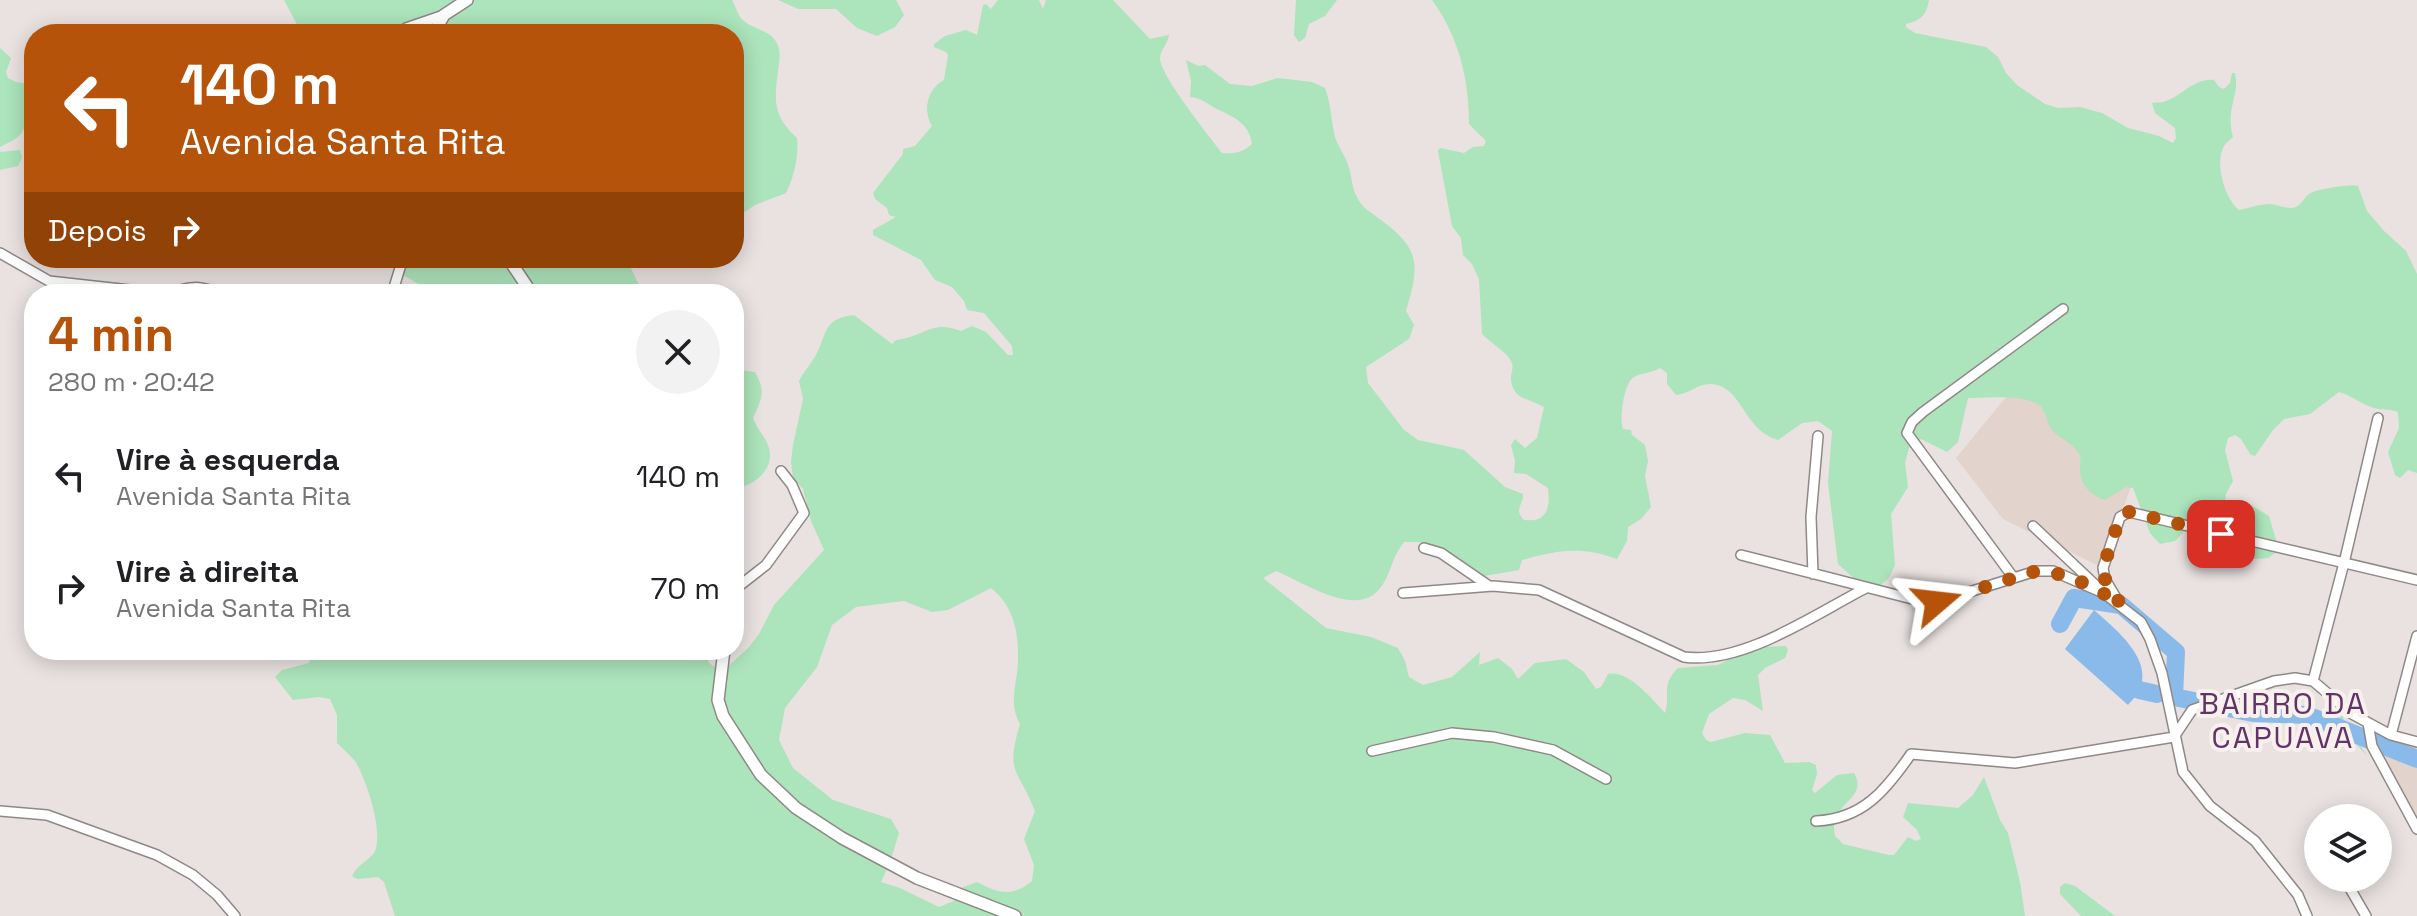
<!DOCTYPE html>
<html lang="pt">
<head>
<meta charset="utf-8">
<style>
  :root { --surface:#fff; --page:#f2f2f2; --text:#202124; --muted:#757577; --accent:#b45309 }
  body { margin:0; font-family:"Space Grotesk",sans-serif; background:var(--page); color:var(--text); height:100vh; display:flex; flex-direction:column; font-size:30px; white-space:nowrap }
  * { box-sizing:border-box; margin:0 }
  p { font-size:26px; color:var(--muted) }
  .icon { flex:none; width:44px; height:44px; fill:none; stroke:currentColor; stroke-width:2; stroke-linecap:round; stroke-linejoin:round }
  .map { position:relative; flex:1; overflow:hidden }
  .side { position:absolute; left:24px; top:284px; width:720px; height:376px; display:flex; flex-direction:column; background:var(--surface); border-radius:32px; box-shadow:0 4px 20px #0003 }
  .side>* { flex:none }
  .banner { position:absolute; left:24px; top:24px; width:720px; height:244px; border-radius:32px; box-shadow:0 4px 20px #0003; background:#b45309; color:#fff; overflow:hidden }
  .buttons { position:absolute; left:2304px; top:804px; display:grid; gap:16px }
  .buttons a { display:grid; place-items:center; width:88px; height:88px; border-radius:50%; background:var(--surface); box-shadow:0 4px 20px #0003; font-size:40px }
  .pin { position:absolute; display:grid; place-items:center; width:68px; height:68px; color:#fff; margin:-34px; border-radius:16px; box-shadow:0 4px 12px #0006 }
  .me { position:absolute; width:88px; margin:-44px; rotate:73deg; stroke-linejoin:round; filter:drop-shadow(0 0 6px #0008) }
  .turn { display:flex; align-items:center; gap:28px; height:168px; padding:0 24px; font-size:36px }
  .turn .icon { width:104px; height:104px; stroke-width:2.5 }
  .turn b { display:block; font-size:56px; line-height:68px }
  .then { display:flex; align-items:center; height:76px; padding:0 24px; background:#0003; gap:16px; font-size:30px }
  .round { display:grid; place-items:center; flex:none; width:84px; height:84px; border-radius:42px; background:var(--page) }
  .overview { display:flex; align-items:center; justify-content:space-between; height:136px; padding:0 24px }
  h1 { font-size:48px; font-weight:800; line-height:60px; color:var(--accent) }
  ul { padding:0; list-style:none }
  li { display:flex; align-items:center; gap:24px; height:112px; padding:0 24px }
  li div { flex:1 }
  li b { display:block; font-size:30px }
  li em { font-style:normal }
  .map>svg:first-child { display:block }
  .built { fill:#e2d3cd }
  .green { fill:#ace4bb; fill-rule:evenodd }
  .water { fill:#89baea }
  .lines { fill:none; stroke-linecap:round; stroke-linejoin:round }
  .river { stroke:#89baea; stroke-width:18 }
  .minor-casing { stroke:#8e8886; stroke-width:12 }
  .tertiary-casing { stroke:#8e8886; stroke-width:14 }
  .minor { stroke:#fff; stroke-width:9 }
  .tertiary { stroke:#fff; stroke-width:11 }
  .route { stroke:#b45309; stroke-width:14; stroke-dasharray:0 25.2 }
  .labels { text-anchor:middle; stroke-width:8; stroke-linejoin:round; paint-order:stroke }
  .neighbourhood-label { font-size:30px; letter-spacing:2px; fill:#613468; stroke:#f7f0ed }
</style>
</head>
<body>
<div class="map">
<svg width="2417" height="916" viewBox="0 0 2417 916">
  <rect width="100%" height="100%" fill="#e9e2e0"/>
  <!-- built -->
  <path class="built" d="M 2020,380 L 2140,460 L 2103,568 L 2003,519 L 1956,458 Z
    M 2390,736 L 2417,743 L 2417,823 L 2373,746 Z"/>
  <!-- green -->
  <path class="green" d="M 284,0 L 732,0 C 735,5 737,12 740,17 C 750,30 773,29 778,46 C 781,54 779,63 778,71 C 774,101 773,116 797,138 C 799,155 794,177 786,193 L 755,205 L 734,219 L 734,34 L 302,34 Z
    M 778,0 L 896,0 L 904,15 L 895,27 L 877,36 L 857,28 L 836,9 L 798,9 Z
    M 998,0 L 1039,0 L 1043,9 L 1046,0 L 1113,0 L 1150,39 L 1169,35 C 1168,44 1160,50 1160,58 C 1159,74 1210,137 1222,153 C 1234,154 1242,153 1252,144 C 1249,122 1233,117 1215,108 C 1206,103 1201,98 1190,97 L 1191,81 L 1186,60 L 1198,66 L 1205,65 L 1230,84 L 1252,86 L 1278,78 L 1312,82 L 1325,88 C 1331,104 1331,120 1335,137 C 1338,147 1345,155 1348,165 C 1352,174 1351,185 1356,195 C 1362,209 1370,211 1381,220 C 1422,250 1419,267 1406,311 L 1414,325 L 1409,339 L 1366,367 L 1368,383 L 1404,430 L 1418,440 L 1464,450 L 1505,487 L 1523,494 C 1524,505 1513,508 1524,520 C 1548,523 1550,507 1548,488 L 1526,474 L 1514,473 L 1515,461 L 1511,445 L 1515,439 L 1525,448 L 1537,438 L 1544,407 C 1531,399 1513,400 1511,380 C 1510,373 1515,368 1511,361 C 1506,351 1490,343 1482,334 L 1479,279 L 1472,264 L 1463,255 L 1461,238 L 1452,226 L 1438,151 L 1440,148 L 1464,153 L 1473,147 L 1484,146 L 1486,141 L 1469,124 C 1469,79 1459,37 1432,0 L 1929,0 C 1926,16 1921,20 1906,24 L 1906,27 L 1915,33 L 1986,47 L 1998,57 L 2006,73 L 2017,85 L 2045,104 L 2058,108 L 2080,107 L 2102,113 L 2128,128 L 2159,136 L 2173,143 L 2176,138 L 2175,128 L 2155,113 L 2152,103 C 2157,102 2162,103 2166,101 C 2182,96 2194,78 2214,80 L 2219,87 L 2224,89 L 2230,83 L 2232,73 L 2235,73 C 2240,96 2225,108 2233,137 C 2230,140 2226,142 2224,146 C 2214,163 2225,199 2239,210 C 2249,208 2260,204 2270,204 C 2279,205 2288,210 2296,207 C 2302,204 2304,198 2309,194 C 2315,189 2351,184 2358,186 L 2367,211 L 2384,231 L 2406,251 L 2417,274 L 2417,473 L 2408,470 L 2400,478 L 2395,475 L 2388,452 L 2399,428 L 2398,412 C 2390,409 2386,410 2378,409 C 2365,407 2353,396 2339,392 L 2310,414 L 2284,419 L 2273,430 L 2255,456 L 2250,454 L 2241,439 L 2235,435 L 2228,438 L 2225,450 L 2233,481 L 2226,494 L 2223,516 L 2229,520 L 2237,520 L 2239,504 L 2244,501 L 2269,516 L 2279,550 L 2268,558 L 2254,559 L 2243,553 L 2230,534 L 2214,528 L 2198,534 L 2192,523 L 2175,541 L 2160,544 L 2150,533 L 2133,488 L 2126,487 L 2105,500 C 2089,494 2080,485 2080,468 C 2080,464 2081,460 2080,456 C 2075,444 2060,439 2052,430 C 2047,424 2047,414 2042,408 C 2030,393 1986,398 1968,398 L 1958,442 L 1947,452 L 1921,439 L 1909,448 L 1905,463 L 1908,487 L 1891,514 L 1895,565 L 1889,578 L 1878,587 L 1861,585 L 1838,564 L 1828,483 L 1832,431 L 1818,421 L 1802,423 L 1778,440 C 1743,430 1743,387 1712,384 C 1698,383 1689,394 1676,395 L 1667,384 L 1667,373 L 1660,368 C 1651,373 1641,373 1634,377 C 1624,382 1619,419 1623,429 L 1631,430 L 1632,435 L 1645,445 L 1648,461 L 1645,476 L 1651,507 L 1641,519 L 1628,527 L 1627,541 L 1617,559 C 1582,546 1558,550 1522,560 L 1519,570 L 1484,576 L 1465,567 L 1455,555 L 1419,542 L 1404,542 C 1391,558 1391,574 1381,587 C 1358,620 1303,582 1276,571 L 1263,578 L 1326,628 L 1371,637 L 1398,648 L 1405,661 L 1409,677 L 1423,685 L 1452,677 L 1480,652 L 1479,665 L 1498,658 L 1512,669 L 1518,679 L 1535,663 L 1566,659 L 1584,672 L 1596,689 L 1601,687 L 1608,674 C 1628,669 1653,700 1665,713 C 1671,694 1660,686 1678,668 L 1718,665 L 1726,661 L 1731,652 L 1741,648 L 1786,646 L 1788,650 L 1785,658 L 1765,668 L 1758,675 L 1763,711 L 1745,700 L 1733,698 L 1709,714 L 1702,733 L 1706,740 L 1711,742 L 1745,733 L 1770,735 L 1785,763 L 1809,762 L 1816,765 L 1817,774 L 1812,790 L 1815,793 L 1837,775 L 1854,773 C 1866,794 1844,800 1836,817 C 1833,823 1834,829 1835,836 L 1843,844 L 1889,855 L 1894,855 L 1908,837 L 1916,841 L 1921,839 L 1917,830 L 1903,817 L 1908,803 L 1958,808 L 1973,795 L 1984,777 L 2000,820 L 2008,833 L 2020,882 L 2025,916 L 395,916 L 384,882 L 378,877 L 357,879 L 352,876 C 357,865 367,862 374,853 C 385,835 366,778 355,761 C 350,755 343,749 337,743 L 337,715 L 330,699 L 319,697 L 293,700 L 275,677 L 282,670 L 309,663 L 310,659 L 299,653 L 260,650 L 702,650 L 710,664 L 723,671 L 749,647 L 759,634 L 774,605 L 824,550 L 811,521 L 803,489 L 793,478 L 791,462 L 793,445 L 803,399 L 799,381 C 804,371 812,363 817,353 C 828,330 824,319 854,315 L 892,344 L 896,340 C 924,337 932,319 961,331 L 972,326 L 986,332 L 1008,355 L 1013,355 L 1012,346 L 984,313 L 967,310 L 964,301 L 952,287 L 935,280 L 921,260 L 873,235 L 873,230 L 896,217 L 889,215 L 887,208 L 875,199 L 873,193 L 903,154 L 903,149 L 915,146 L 932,126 C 922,110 928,88 944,80 L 948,55 L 946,52 L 934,47 L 934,44 L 945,36 L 966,30 L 977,35 L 983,5 L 986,4 L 991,9 ZM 991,588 C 1014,606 1019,633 1018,662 C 1017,685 1008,703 1020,724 C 1005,775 1018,767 1035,811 L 1024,839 L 1034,865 L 1032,881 C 1012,898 998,893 977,882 L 961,888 L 954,901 L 939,907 L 900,888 L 881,882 L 890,862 L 899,833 L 891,819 L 833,800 L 793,768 L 779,740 L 785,708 L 817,667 L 832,625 L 856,607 L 904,601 L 932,612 L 948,610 Z
    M 1296,0 L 1337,0 L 1325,16 L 1309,24 L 1305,38 L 1299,42 L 1294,35 Z
    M 0,48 L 11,58 L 6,72 L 8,78 L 16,82 L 34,85 L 34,96 C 25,108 29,127 19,136 C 14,140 6,144 0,147 Z
    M 20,150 L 22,158 L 18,166 L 0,170 L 0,152 Z
    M 395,258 L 626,258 L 640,287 L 637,294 L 431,294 L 424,287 L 396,271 Z
    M 739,370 L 755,372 C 766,391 762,399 753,418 C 757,429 765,437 768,445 C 777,468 754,487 734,488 L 734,374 Z
    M 2330,697 L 2367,756 L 2325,709 Z
    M 2065,883 L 2075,886 L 2115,916 L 2081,916 L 2060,894 L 2060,887 Z"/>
  <!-- water -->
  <path class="water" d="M 2094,610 C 2114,628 2153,658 2140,689 C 2138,695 2132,700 2128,705 L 2065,649 Z"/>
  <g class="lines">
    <!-- river -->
    <path class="river" d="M 2060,624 L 2074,598 L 2121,605 L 2176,652 L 2174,697 L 2253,713 L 2307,715 L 2417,759
      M 2129,683 L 2139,690 L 2157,694"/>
    <defs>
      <path id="minor" d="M 398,34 L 406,28 L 444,15
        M 0,253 L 49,281 L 157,293 C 188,293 188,280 220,294
        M 392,294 L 403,258
        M 2033,526 L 2105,594 L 2141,622 L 2150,639 L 2162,673 L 2183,772 L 2210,806 L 2255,841 L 2298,895 L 2307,916
        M 1424,548 L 1441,553 L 1489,586
        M 1741,555 L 1924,602 L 1937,602 L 2036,571 L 2053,571 L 2099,591
        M 1813,574 L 1811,517 L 1818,436
        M 2013,577 L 1907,433 L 1912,422 L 1923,412 L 2063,309
        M 734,590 L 766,565 L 804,513 L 792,485 L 781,471
        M 1403,593 L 1493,586 L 1539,590 L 1684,657 C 1743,665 1815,614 1866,588
        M 2118,601 L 2105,579 L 2103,568 L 2120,517 L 2129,512 L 2417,580
        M 2313,681 L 2344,563 L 2378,418
        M 2368,723 L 2372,746 L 2417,829
        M 2391,735 L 2417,636
        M 1372,751 L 1452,733 L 1494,737 L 1553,750 L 1606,779
        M 0,811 L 47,815 L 157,855 L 193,875 L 217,895 L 235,916
        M 1816,821 C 1863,819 1886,790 1911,754 L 2015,763 L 2174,737 L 2192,710 L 2274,681 L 2295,678 L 2313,681 L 2352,714 L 2391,735 L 2417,742
        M 2344,878 L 2366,916"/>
      <path id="tertiary" d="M 433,34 L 444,15 L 467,0
        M 508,258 L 532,294
        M 724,650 L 718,700 L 723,716 L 761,775 L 796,808 L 842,838 L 917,878 L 1015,916"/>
    </defs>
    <!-- minor casing -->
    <use href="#minor" class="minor-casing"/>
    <!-- tertiary casing -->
    <use href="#tertiary" class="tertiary-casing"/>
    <!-- minor -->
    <use href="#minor" class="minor"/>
    <!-- tertiary -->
    <use href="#tertiary" class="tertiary"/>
  </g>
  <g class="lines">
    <!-- route -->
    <path class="route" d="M 1937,602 L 2036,571 C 2066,572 2096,587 2121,605 L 2105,579 L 2103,568 L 2120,517 L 2129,512 L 2221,534"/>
  </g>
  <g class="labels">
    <!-- neighbourhood labels -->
    <g class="neighbourhood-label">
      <text x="2283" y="714">BAIRRO DA<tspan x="2283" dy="34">CAPUAVA</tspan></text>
    </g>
  </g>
</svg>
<div class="buttons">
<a><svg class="icon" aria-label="layers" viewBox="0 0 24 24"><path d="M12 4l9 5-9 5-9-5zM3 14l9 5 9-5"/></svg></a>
</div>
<div class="pin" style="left:2221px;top:534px;background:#d93025"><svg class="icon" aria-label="arrive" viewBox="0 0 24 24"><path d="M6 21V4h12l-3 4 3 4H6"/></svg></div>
<svg class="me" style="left:1937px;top:602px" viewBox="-20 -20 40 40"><path d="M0-17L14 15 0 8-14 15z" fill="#b45309" stroke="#fff" stroke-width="4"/></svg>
<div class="banner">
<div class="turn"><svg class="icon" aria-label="left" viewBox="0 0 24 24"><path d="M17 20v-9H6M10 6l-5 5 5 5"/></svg><div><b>140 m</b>Avenida Santa Rita</div></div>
<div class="then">Depois<svg class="icon" aria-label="right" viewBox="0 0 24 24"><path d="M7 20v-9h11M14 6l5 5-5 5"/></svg></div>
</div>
<section class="side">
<div class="overview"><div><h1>4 min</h1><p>280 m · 20:42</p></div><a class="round"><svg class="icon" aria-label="close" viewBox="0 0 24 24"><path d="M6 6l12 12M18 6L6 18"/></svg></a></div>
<ul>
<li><svg class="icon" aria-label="left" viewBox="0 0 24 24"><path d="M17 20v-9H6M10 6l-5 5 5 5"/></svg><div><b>Vire à esquerda</b><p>Avenida Santa Rita</p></div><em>140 m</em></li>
<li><svg class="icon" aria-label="right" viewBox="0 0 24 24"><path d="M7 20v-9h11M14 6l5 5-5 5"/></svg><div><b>Vire à direita</b><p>Avenida Santa Rita</p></div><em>70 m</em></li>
</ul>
</section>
</div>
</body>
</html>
